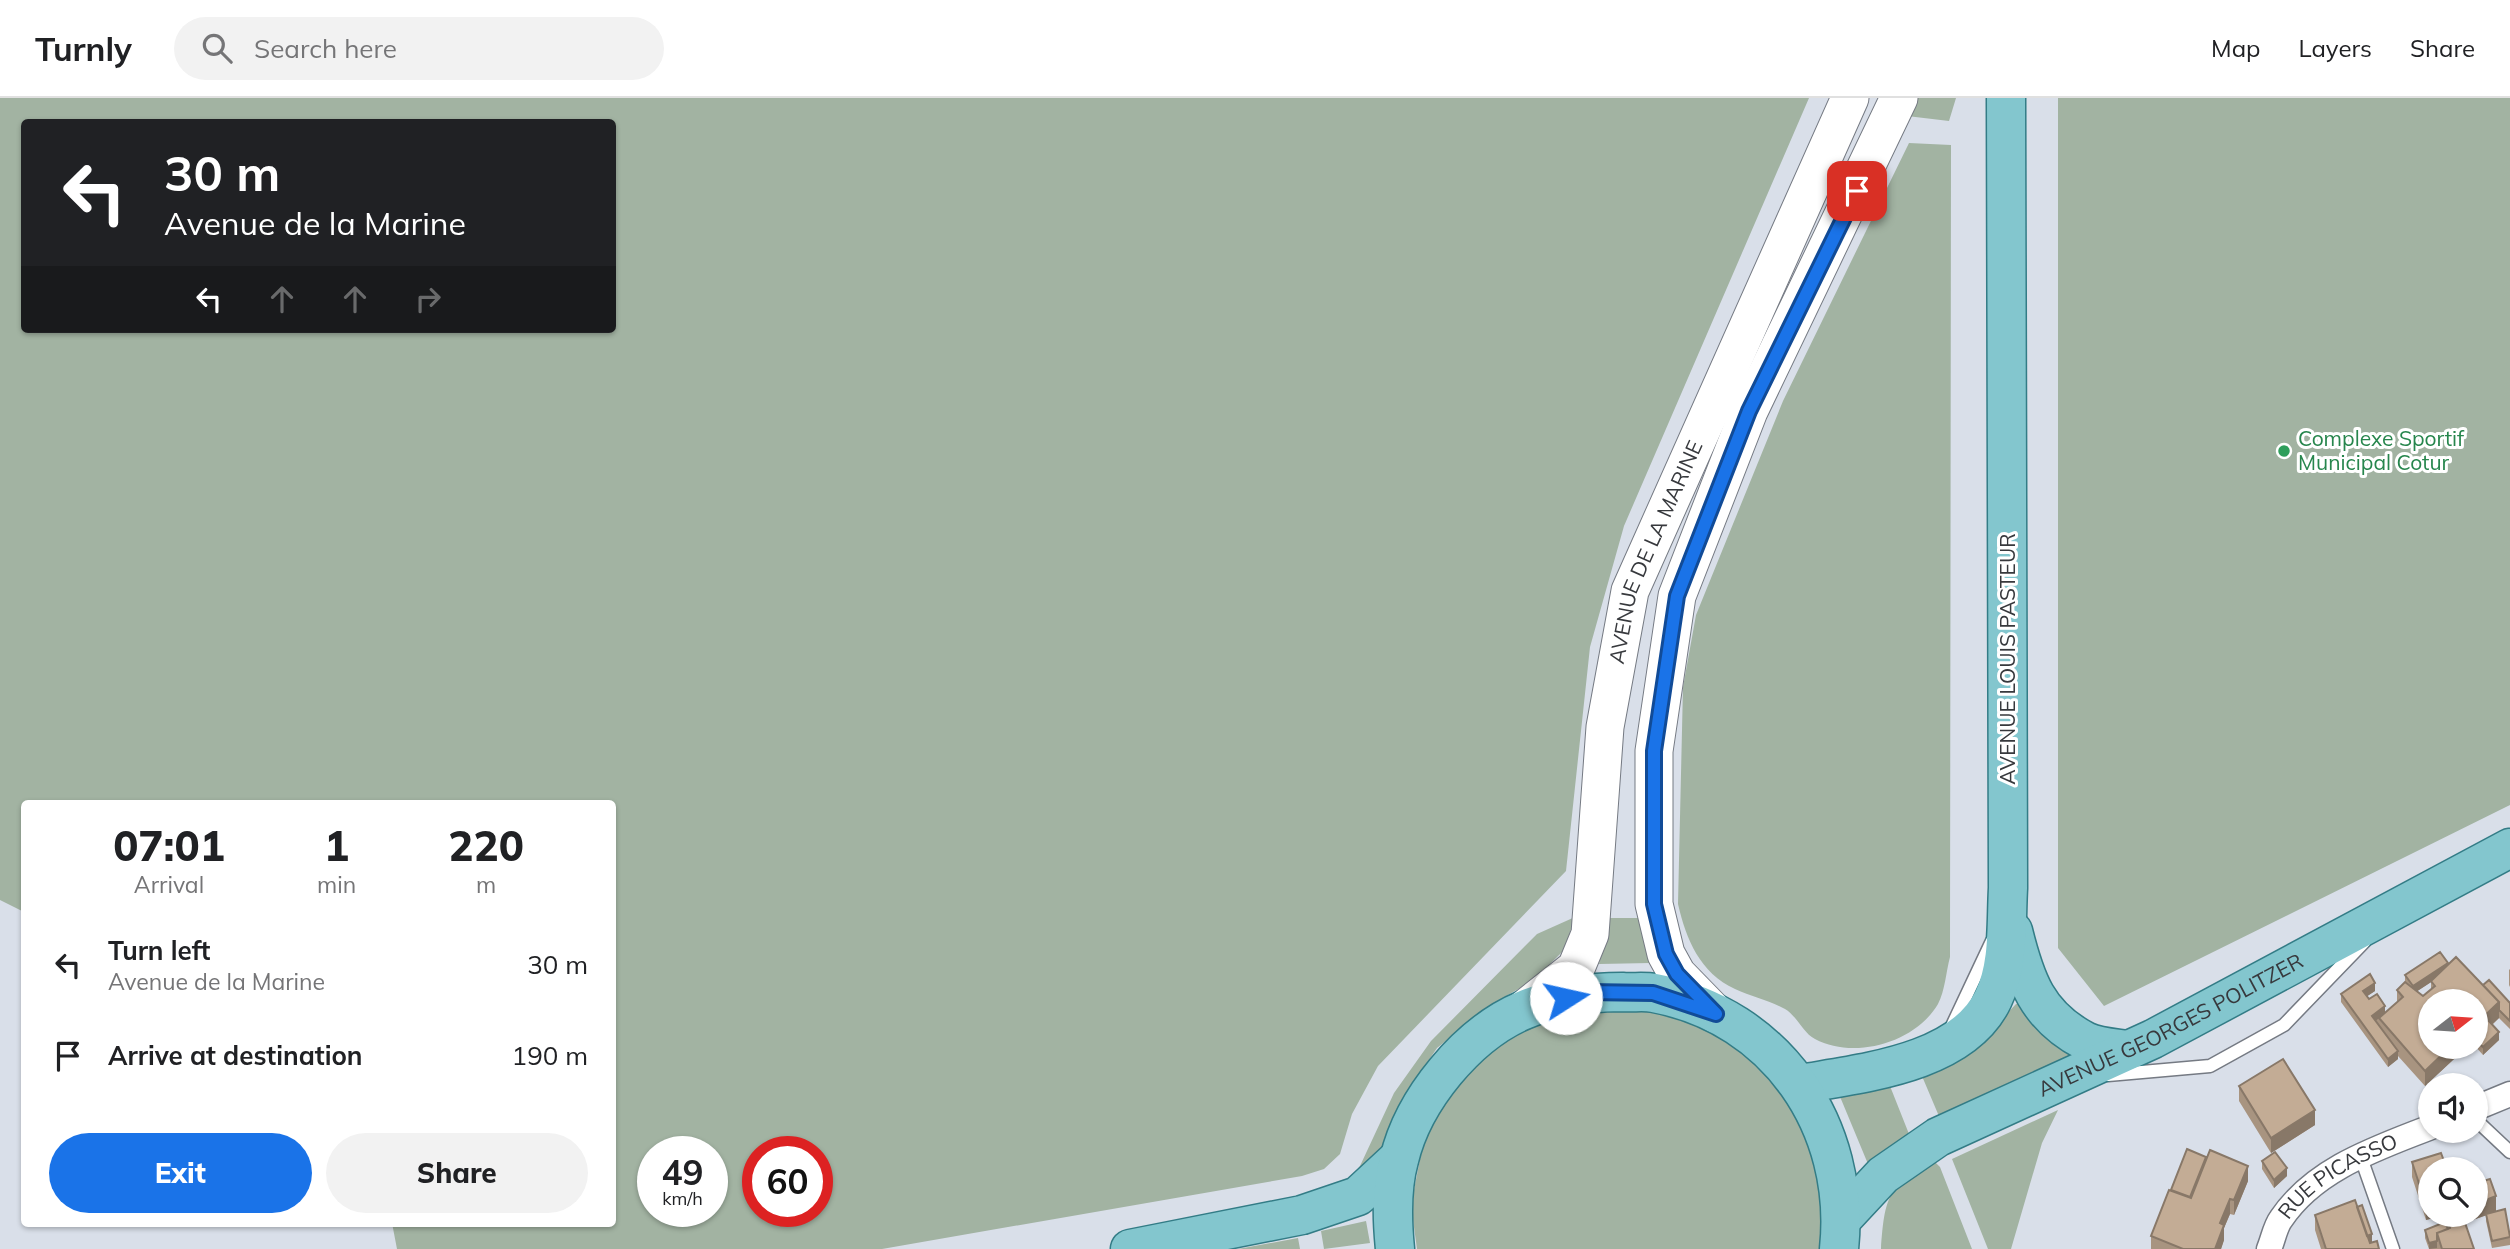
<!DOCTYPE html>
<html lang="en">
<head>
<meta charset="utf-8">
<style>
  :root { --surface:#fff; --page:#f2f2f2; --text:#202124; --muted:#757577; --line:#e0e0e0; --accent:#1a73e8 }
  body { margin:0; font-family:Mulish,sans-serif; background:var(--page); color:var(--text); height:100vh; display:flex; flex-direction:column; font-size:26px; white-space:nowrap }
  * { box-sizing:border-box; margin:0 }
  p { font-size:23px; color:var(--muted) }
  .icon { flex:none; width:38px; height:38px; fill:none; stroke:currentColor; stroke-width:2; stroke-linecap:round; stroke-linejoin:round }
  .map { position:relative; flex:1; overflow:hidden }
  .details { position:absolute; left:21px; top:702px; width:595px; height:427px; display:flex; flex-direction:column; background:var(--surface); border-radius:7px; box-shadow:0 2px 5px #0004 }
  .details>* { flex:none }
  .hud { position:absolute; left:21px; top:21px; width:595px; height:214px; border-radius:7px; box-shadow:0 2px 5px #0004; background:#202124; color:#fff; overflow:hidden }
  .needle { width:46px; rotate:73deg }
  .controls { position:absolute; left:2418px; top:891px; display:grid; gap:14px }
  .controls a { display:grid; place-items:center; width:70px; height:70px; border-radius:50%; background:var(--surface); box-shadow:0 2px 5px #0004; font-size:35px }
  .speed { position:absolute; left:637px; top:1038px; display:flex; gap:14px; font-size:35px; font-weight:700; text-align:center }
  .speed>* { display:grid; place-content:center; width:91px; height:91px; border-radius:50%; background:var(--surface); box-shadow:0 2px 5px #0004; line-height:1 }
  .speed small { font-size:18px; font-weight:400 }
  .speed .limit { border:10px solid #d22; background:#fff; color:#111 }
  .pin { position:absolute; display:grid; place-items:center; width:60px; height:60px; color:#fff; margin:-30px; border-radius:14px; box-shadow:0 4px 10px #0006 }
  .me { position:absolute; width:77px; margin:-38px; rotate:80deg; stroke-linejoin:round; filter:drop-shadow(0 0 5px #0008) }
  .turn { display:flex; align-items:center; gap:24px; height:147px; padding:0 28px; font-size:32px }
  .turn .icon { width:91px; height:91px; stroke-width:2.5 }
  .turn b { display:block; font-size:49px; line-height:60px }
  .lanes { display:flex; align-items:center; height:66px; padding:0 28px; background:#0003; justify-content:center; gap:35px; direction:ltr }
  .lanes .off { opacity:.35 }
  .eta { display:flex; justify-content:space-evenly; align-items:center; height:119px; text-align:center }
  .eta b { font-size:42px; font-weight:800; line-height:49px }
  .button { display:flex; gap:14px; margin-top:auto; padding:14px 28px }
  .button a { flex:1; height:80px; border-radius:42px; background:var(--accent); color:#fff; font-size:28px; font-weight:800; line-height:80px; text-align:center }
  .button a+a { background:var(--page); color:var(--text) }
  ul { padding:0; list-style:none }
  li { display:flex; align-items:center; gap:21px; height:91px; padding:0 28px }
  li div { flex:1 }
  li b { display:block; font-size:26px }
  li em { font-style:normal }
  header { display:flex; align-items:center; gap:42px; box-sizing:border-box; height:98px; padding:0 35px; background:var(--surface); border-bottom:2px solid var(--line) }
  header strong { font-size:33px }
  nav { display:flex; gap:38px; margin-inline-start:auto; font-size:24px }
  .search { width:490px; height:63px; background:var(--page); display:flex; align-items:center; gap:18px; box-sizing:border-box; padding:0 24px; border-radius:38px; color:var(--muted); font-size:26px }
  .map>svg:first-child { display:block }
  .green { fill:#a2b3a2; fill-rule:evenodd }
  .lines { fill:none; stroke-linecap:round; stroke-linejoin:round }
  .service-casing { stroke:#757a83; stroke-width:15 }
  .minor-casing { stroke:#757a83; stroke-width:27 }
  .secondary-casing { stroke:#757a83; stroke-width:39 }
  .primary-casing { stroke:#337c86; stroke-width:41 }
  .service { stroke:#fff; stroke-width:12 }
  .minor { stroke:#fff; stroke-width:24 }
  .secondary { stroke:#fff; stroke-width:37 }
  .primary { stroke:#83c6ce; stroke-width:38 }
  .wall { fill:#a89480; fill-rule:evenodd }
  .shaded-wall { fill:#887868 }
  .building { fill:#c3ac95; stroke:#887868; stroke-width:2 }
  .route-casing { stroke:#114b97; stroke-width:18 }
  .route { stroke:#1a73e8; stroke-width:12 }
  .leisure-dot { fill:#2e9e5b; stroke:#fff; stroke-width:2.5 }
  .labels { text-anchor:middle; stroke-width:6; stroke-linejoin:round; paint-order:stroke }
  .leisure-label { font-size:21px; fill:#27864d; stroke:#fff; text-anchor:start }
  .street-label { font-size:21px; fill:#37393d; stroke:#fff }
</style>
</head>
<body>
<header>
<strong>Turnly</strong>
<div class="search"><svg class="icon" aria-label="search" viewBox="0 0 24 24"><circle cx="10" cy="10" r="6"/><path d="M15 15l6 6"/></svg>Search here</div>
<nav><a>Map</a><a>Layers</a><a>Share</a></nav>
</header>
<div class="map">
<svg width="2510" height="1151" viewBox="0 0 2510 1151">
  <rect width="100%" height="100%" fill="#d9dfe9"/>
  <!-- green -->
  <path class="green" d="M 0,0 L 1809,0 L 1624,428 L 1590,549 L 1566,773 L 1378,968 L 1352,1016 L 1340,1056 L 1324,1071 L 1302,1078 L 882,1151 L 397,1151 L 392,1125 L 612,1125 L 612,705 L 24,705 L 24,814 L 0,802 ZM 24,24 L 612,24 L 612,231 L 24,231 ZM 653,1054 L 712,1054 L 712,1113 L 653,1113 ZM 758,1054 L 817,1054 L 817,1113 L 758,1113 Z
    M 1915,0 L 1956,0 L 1949,23 L 1907,18 Z
    M 2058,0 L 2510,0 L 2510,707 L 2104,908 L 2058,850 Z
    M 1909,45 L 1951,47 L 1950,859 C 1946,874 1945,893 1938,906 C 1915,945 1854,962 1815,941 C 1803,935 1797,918 1785,911 C 1769,902 1752,899 1735,891 C 1700,875 1686,841 1678,806 L 1683,589 L 1696,517 L 1783,303 Z
    M 1575,819 L 1564,852 L 1534,882 L 1489,908 L 1437,950 L 1401,1003 L 1383,1053 L 1348,1084 L 1360,1068 L 1394,995 L 1431,943 L 1537,836 Z
    M 1608,820 L 1642,820 L 1650,865 L 1599,866 Z
    M 2025,903 L 2070,953 L 2069,967 L 1941,1023 L 1919,971 L 1983,941 L 2016,906 Z
    M 1636,906 L 1701,921 L 1758,958 L 1802,1012 L 1826,1078 L 1826,1151 L 1417,1151 L 1411,1107 L 1424,1041 L 1457,982 L 1507,937 L 1569,911 Z
    M 1888,983 L 1909,1036 L 1868,1066 L 1836,989 Z
    M 2058,1012 L 2042,1045 L 2011,1151 L 1988,1151 L 1952,1061 Z
    M 1933,1062 L 1940,1069 L 1972,1151 L 1881,1151 C 1885,1098 1887,1090 1933,1062 Z
    M 1366,1123 L 1370,1145 L 1324,1151 L 1321,1133 Z
    M 1298,1140 L 1300,1151 L 1238,1151 Z"/>
  <g class="lines">
    <defs>
      <path id="service" d="M 1952,928 L 1992,843
        M 2108,977 L 2210,968 L 2284,927 L 2365,843
        M 2476,1022 L 2510,1054
        M 2360,1057 L 2393,1151"/>
      <g id="minor">
        <path d="M 2476,1010 L 2510,996"/>
        <path id="s1" d="M 2269,1151 C 2273,1142 2275,1129 2281,1121 C 2315,1070 2378,1050 2431,1029"/>
      </g>
      <g id="secondary">
        <path id="s2" d="M 1523,912 L 1576,870 L 1590,836 L 1605,629 L 1630,493 L 1850,0"/>
        <path d="M 1716,916 L 1677,876 L 1666,856 L 1654,806 L 1654,653 L 1677,498 L 1749,313 L 1899,0"/>
      </g>
      <g id="primary">
        <path d="M 2013,833 C 2025,882 2037,918 2085,943 C 2097,949 2115,950 2128,952"/>
        <path d="M 1800,986 C 1862,975 1962,966 1993,901 C 2009,868 2006,826 2008,790 L 2006,0"/>
        <path id="s3" d="M 1842,1121 L 1883,1077 L 1938,1039 L 2153,941 L 2510,750"/>
        <path d="M 1130,1151 L 1302,1117 L 1358,1098 L 1399,1060"/>
        <path d="M 1395,1151 C 1392,1121 1391,1091 1399,1062 C 1413,1002 1467,936 1524,912 C 1555,899 1589,894 1622,894 C 1632,895 1644,893 1654,895 C 1777,918 1852,1029 1839,1151"/>
      </g>
    </defs>
    <!-- service casing -->
    <use href="#service" class="service-casing"/>
    <!-- minor casing -->
    <use href="#minor" class="minor-casing"/>
    <!-- secondary casing -->
    <use href="#secondary" class="secondary-casing"/>
    <!-- primary casing -->
    <use href="#primary" class="primary-casing"/>
    <!-- service -->
    <use href="#service" class="service"/>
    <!-- minor -->
    <use href="#minor" class="minor"/>
    <!-- secondary -->
    <use href="#secondary" class="secondary"/>
    <!-- primary -->
    <use href="#primary" class="primary"/>
  </g>
  <!-- wall -->
  <path class="wall" d="M 2448,867 L 2483,887 L 2510,905 L 2510,931 L 2499,920 L 2492,927 L 2499,942 L 2483,957 L 2475,948 L 2476,948 L 2476,903 L 2431,948 L 2468,948 L 2425,988 L 2398,958 L 2398,961 L 2388,969 L 2341,904 L 2341,896 L 2375,893 L 2367,898 L 2385,915 L 2397,904 L 2397,892 L 2405,884 L 2405,877 ZM 2431,884 L 2431,891 L 2423,898 L 2417,893 Z
    M 2510,871 L 2510,889 L 2509,887 L 2509,872 Z
    M 2239,988 L 2315,1027 L 2271,1055 L 2239,1003 Z
    M 2206,1063 L 2248,1083 L 2234,1117 L 2230,1116 L 2224,1130 L 2224,1142 L 2221,1151 L 2151,1151 L 2151,1138 L 2171,1092 Z
    M 2262,1063 L 2287,1078 L 2274,1090 L 2262,1071 Z
    M 2412,1064 L 2431,1116 L 2476,1116 L 2496,1113 L 2510,1138 L 2510,1147 L 2492,1150 L 2486,1123 L 2486,1117 L 2465,1125 L 2474,1151 L 2429,1151 L 2425,1140 L 2425,1132 L 2443,1125 L 2441,1118 L 2426,1122 L 2412,1079 Z
    M 2315,1117 L 2372,1144 L 2369,1145 L 2379,1151 L 2321,1151 L 2315,1132 Z"/>
  <!-- shaded-wall -->
  <path class="shaded-wall" d="M 2448,865 L 2448,873 L 2413,896 L 2413,888 Z
    M 2375,885 L 2375,893 L 2363,901 L 2363,893 Z
    M 2499,904 L 2499,920 L 2476,941 L 2476,926 Z
    M 2385,908 L 2385,915 L 2372,926 L 2372,918 Z
    M 2499,934 L 2499,942 L 2483,957 L 2483,949 Z
    M 2451,948 L 2468,948 L 2425,988 L 2425,973 Z
    M 2398,953 L 2398,961 L 2388,969 L 2388,961 Z
    M 2315,1012 L 2315,1027 L 2271,1055 L 2271,1040 Z
    M 2206,1059 L 2206,1066 L 2189,1109 L 2189,1101 Z
    M 2248,1068 L 2248,1083 L 2234,1117 L 2234,1102 Z
    M 2287,1070 L 2287,1078 L 2274,1090 L 2274,1082 Z
    M 2496,1098 L 2496,1114 L 2461,1126 L 2461,1116 L 2476,1116 L 2476,1106 Z
    M 2230,1101 L 2230,1116 L 2224,1130 L 2224,1142 L 2221,1151 L 2215,1151 L 2220,1125 Z
    M 2431,1105 L 2431,1116 L 2441,1116 L 2441,1118 L 2426,1122 L 2426,1107 Z
    M 2372,1136 L 2372,1144 L 2365,1146 L 2365,1139 Z
    M 2437,1143 L 2437,1150 L 2429,1151 L 2429,1145 Z"/>
  <!-- building -->
  <path class="building" d="M 2440,854 L 2448,865 L 2413,888 L 2405,877 Z
    M 2456,859 L 2499,904 L 2476,926 L 2476,903 L 2431,903 L 2431,948 L 2451,948 L 2425,973 L 2379,920 L 2403,899 L 2397,892 L 2405,884 L 2423,898 L 2435,888 L 2431,883 Z
    M 2370,876 L 2375,885 L 2363,893 L 2369,901 L 2377,896 L 2385,908 L 2372,918 L 2398,953 L 2388,961 L 2341,896 Z
    M 2489,882 L 2510,905 L 2510,923 L 2499,912 L 2499,904 L 2483,887 Z
    M 2488,922 L 2499,934 L 2483,949 L 2476,942 L 2476,933 Z
    M 2283,961 L 2315,1012 L 2271,1040 L 2239,988 Z
    M 2187,1051 L 2206,1059 L 2190,1099 L 2171,1092 Z
    M 2210,1052 L 2248,1068 L 2234,1102 L 2230,1101 L 2220,1125 L 2224,1127 L 2215,1151 L 2183,1151 L 2151,1138 L 2169,1092 L 2191,1100 Z
    M 2275,1054 L 2287,1070 L 2274,1082 L 2262,1063 Z
    M 2441,1055 L 2447,1071 L 2431,1071 L 2431,1105 L 2426,1107 L 2412,1064 Z
    M 2477,1074 L 2485,1082 L 2476,1085 L 2476,1076 Z
    M 2490,1081 L 2496,1098 L 2476,1106 L 2476,1085 Z
    M 2355,1102 L 2370,1145 L 2377,1143 L 2379,1151 L 2326,1151 L 2315,1117 Z
    M 2362,1107 L 2372,1136 L 2367,1138 L 2357,1109 Z
    M 2505,1111 L 2510,1139 L 2492,1143 L 2486,1116 Z
    M 2446,1116 L 2462,1116 L 2474,1151 L 2442,1151 L 2437,1135 L 2450,1130 Z
    M 2445,1124 L 2448,1131 L 2437,1135 L 2437,1143 L 2429,1145 L 2425,1132 Z"/>
  <g class="lines">
    <defs>
      <path id="route" d="M 1566,900 L 1587,894 L 1653,895 L 1716,916 L 1677,876 L 1666,856 L 1654,806 L 1654,653 L 1677,498 L 1749,313 L 1857,93"/>
    </defs>
    <!-- route casing -->
    <use href="#route" class="route-casing"/>
    <!-- route -->
    <use href="#route" class="route"/>
  </g>
  <!-- markers -->
  <circle class="leisure-dot" cx="2284" cy="353" r="7"/>
  <g class="labels">
    <!-- leisure labels -->
    <g class="leisure-label">
      <text x="2298" y="348">Complexe Sportif<tspan x="2298" dy="24">Municipal Cotur</tspan></text>
    </g>
    <!-- street labels -->
    <g class="street-label">
      <text dy="7" stroke="none"><textPath href="#s2" startOffset="495">AVENUE DE LA MARINE</textPath></text>
      <text transform="translate(2008 561) rotate(-90)" y="7">AVENUE LOUIS PASTEUR</text>
      <text dy="7" stroke="none"><textPath href="#s3" startOffset="385">AVENUE GEORGES POLITZER</textPath></text>
      <text dy="7" stroke="none"><textPath href="#s1" startOffset="105">RUE PICASSO</textPath></text>
    </g>
  </g>
</svg>
<div class="controls">
<a><svg class="needle" viewBox="-14 -14 28 28"><path d="M0-13l5 13h-10z" fill="#e53935"/><path d="M0 13l5-13h-10z" fill="#757577"/></svg></a>
<a><svg class="icon" aria-label="sound" viewBox="0 0 24 24"><path d="M4 9h4l5-4v14l-5-4H4zM17 9q2 3 0 6"/></svg></a>
<a><svg class="icon" aria-label="search" viewBox="0 0 24 24"><circle cx="10" cy="10" r="6"/><path d="M15 15l6 6"/></svg></a>
</div>
<div class="speed"><div>49<small>km/h</small></div><div class="limit">60</div></div>
<div class="pin" style="left:1857px;top:93px;background:#d93025"><svg class="icon" aria-label="arrive" viewBox="0 0 24 24"><path d="M6 21V4h12l-3 4 3 4H6"/></svg></div>
<svg class="me" style="left:1566px;top:900px" viewBox="-20 -20 40 40"><circle r="19" fill="#fff"/><path d="M0-13L10 11 0 6-10 11z" fill="#1a73e8"/></svg>
<div class="hud">
<div class="turn"><svg class="icon" aria-label="left" viewBox="0 0 24 24"><path d="M17 20v-9H6M10 6l-5 5 5 5"/></svg><div><b>30 m</b>Avenue de la Marine</div></div>
<div class="lanes"><svg class="icon" aria-label="left" viewBox="0 0 24 24"><path d="M17 20v-9H6M10 6l-5 5 5 5"/></svg><svg class="icon off" aria-label="ahead" viewBox="0 0 24 24"><path d="M12 20V5M6 11l6-6 6 6"/></svg><svg class="icon off" aria-label="ahead" viewBox="0 0 24 24"><path d="M12 20V5M6 11l6-6 6 6"/></svg><svg class="icon off" aria-label="right" viewBox="0 0 24 24"><path d="M7 20v-9h11M14 6l5 5-5 5"/></svg></div>
</div>
<section class="details">
<div class="eta">
<div><b>07:01</b><p>Arrival</p></div>
<div><b>1</b><p>min</p></div>
<div><b>220</b><p>m</p></div>
</div>
<ul>
<li><svg class="icon" aria-label="left" viewBox="0 0 24 24"><path d="M17 20v-9H6M10 6l-5 5 5 5"/></svg><div><b>Turn left</b><p>Avenue de la Marine</p></div><em>30 m</em></li>
<li><svg class="icon" aria-label="arrive" viewBox="0 0 24 24"><path d="M6 21V4h12l-3 4 3 4H6"/></svg><div><b>Arrive at destination</b></div><em>190 m</em></li>
</ul>
<div class="button"><a>Exit</a><a>Share</a></div>
</section>
</div>
</body>
</html>
